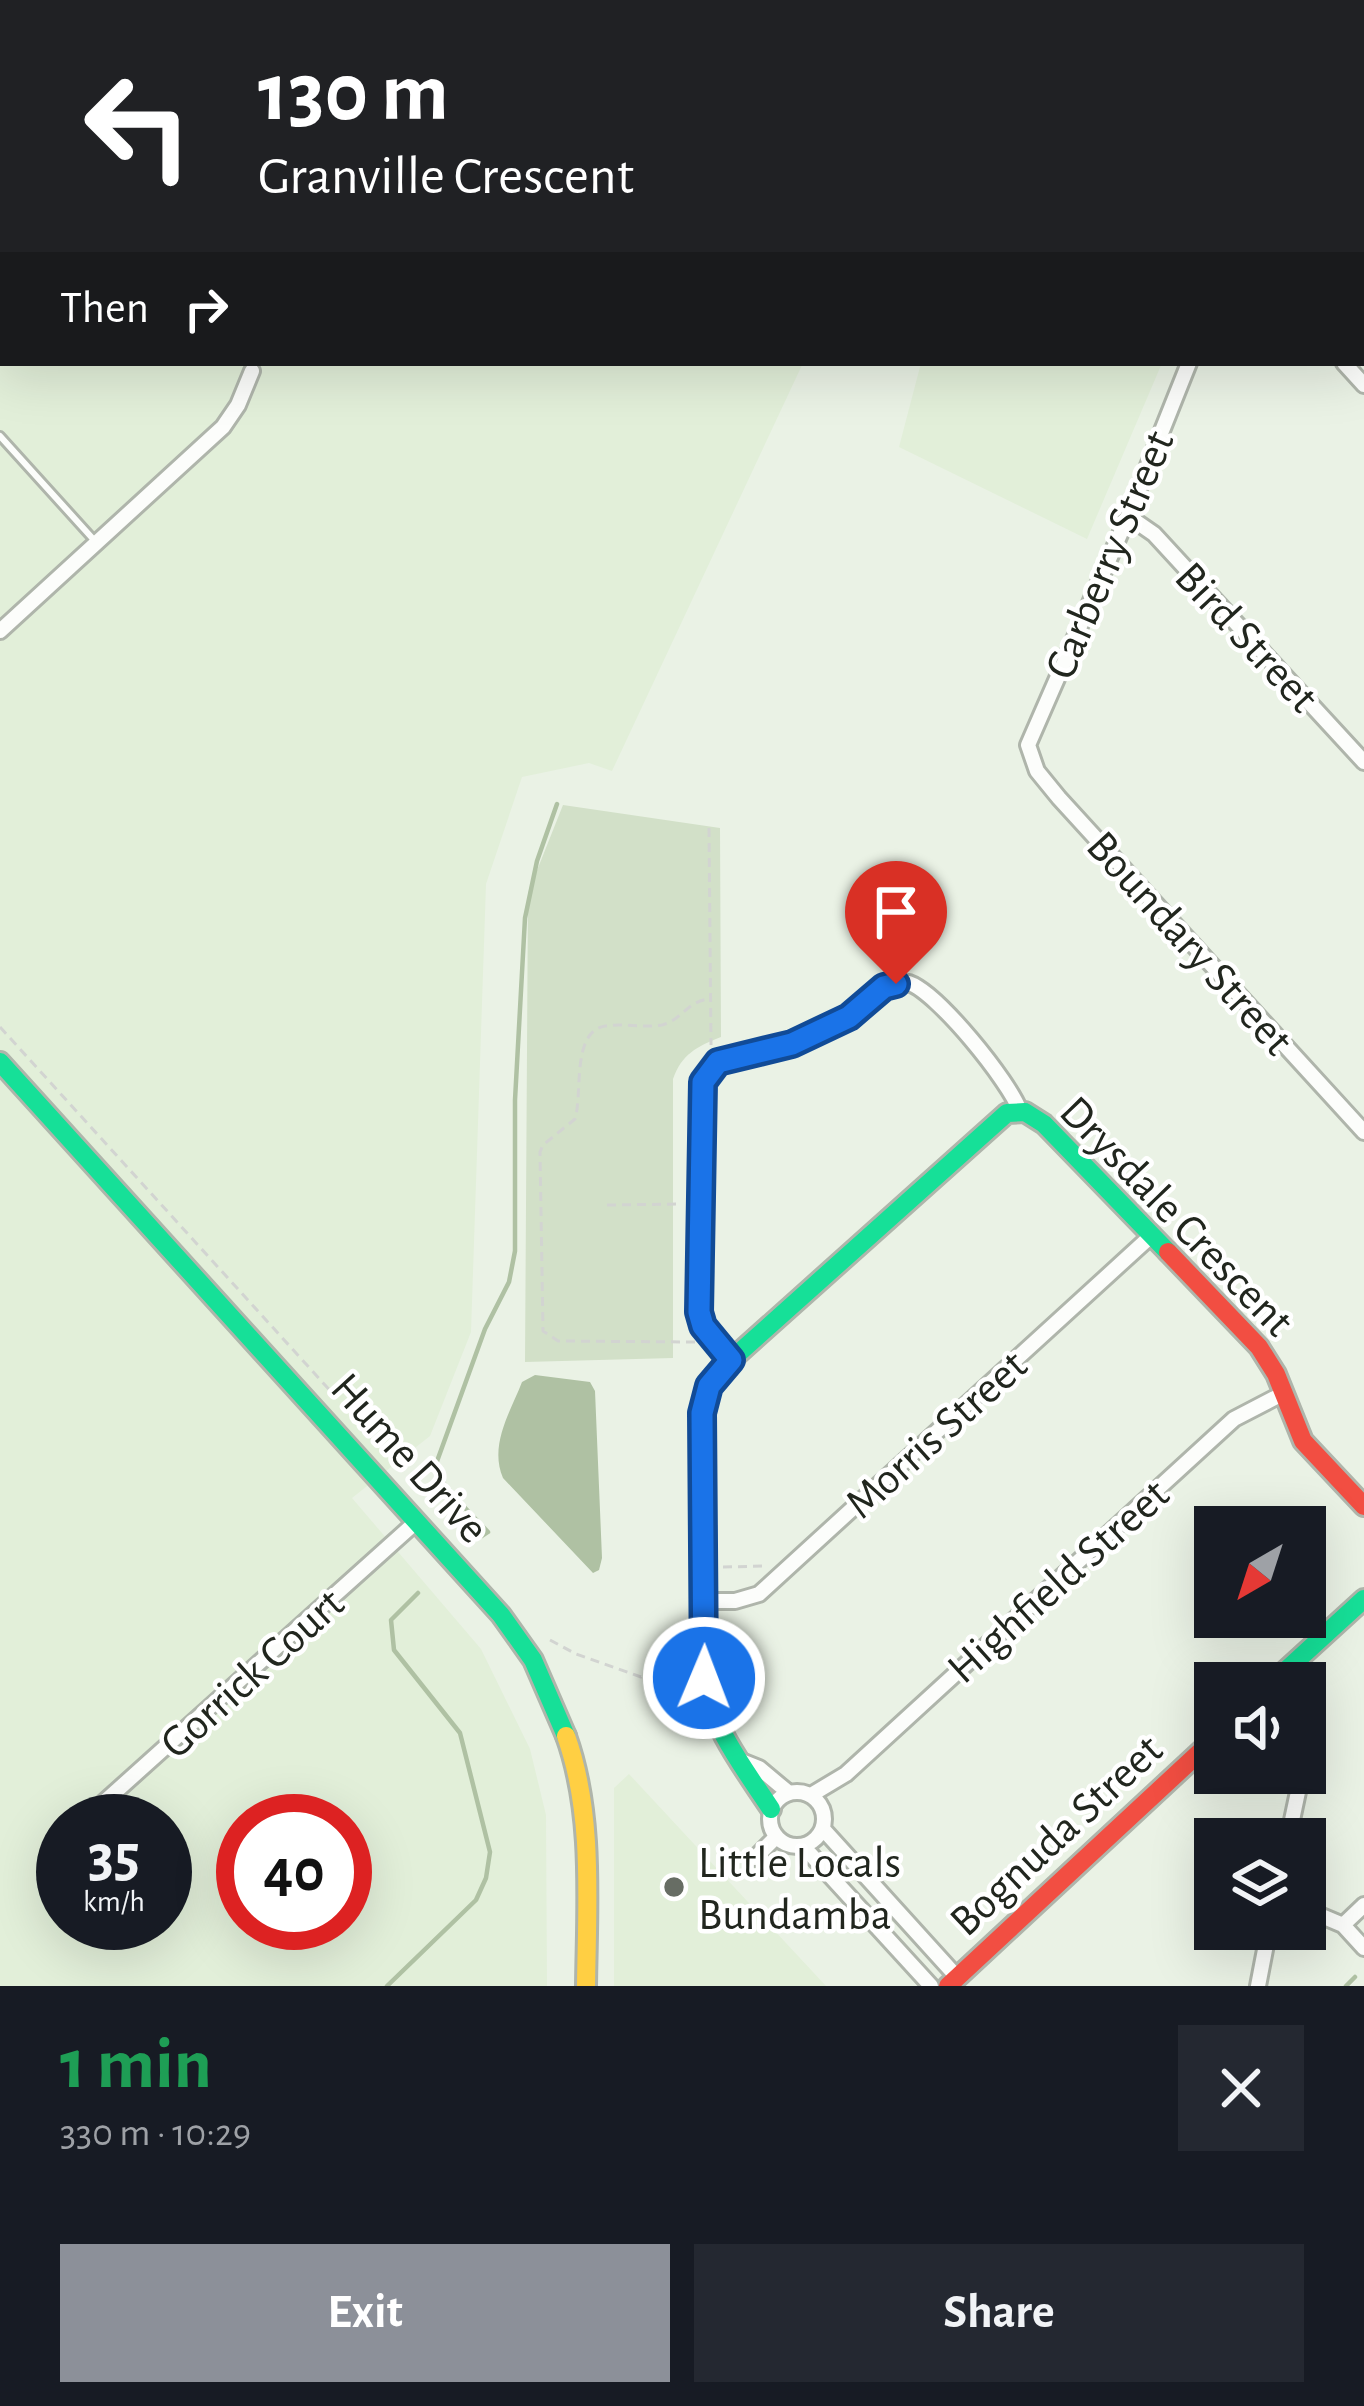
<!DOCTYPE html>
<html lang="en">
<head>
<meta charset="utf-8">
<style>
  :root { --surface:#171b24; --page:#242831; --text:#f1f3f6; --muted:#9ea1a6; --accent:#8c9099 }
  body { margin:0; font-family:"Alegreya Sans",sans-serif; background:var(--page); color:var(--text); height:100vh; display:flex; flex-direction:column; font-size:45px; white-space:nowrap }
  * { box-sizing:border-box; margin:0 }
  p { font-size:39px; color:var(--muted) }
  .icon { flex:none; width:66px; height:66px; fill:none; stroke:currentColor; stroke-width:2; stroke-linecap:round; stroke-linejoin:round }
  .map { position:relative; height:1986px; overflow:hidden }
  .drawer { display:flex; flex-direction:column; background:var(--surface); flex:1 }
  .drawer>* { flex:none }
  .guide { position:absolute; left:0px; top:0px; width:1365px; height:366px; box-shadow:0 12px 48px #0002; background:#202124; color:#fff; overflow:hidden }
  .needle { width:78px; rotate:219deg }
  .tools { position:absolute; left:1194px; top:1506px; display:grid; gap:24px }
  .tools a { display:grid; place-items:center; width:132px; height:132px; border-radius:0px; background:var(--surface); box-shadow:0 12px 48px #0002; font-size:60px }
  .speed { position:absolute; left:36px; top:1794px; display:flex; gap:24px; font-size:60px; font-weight:700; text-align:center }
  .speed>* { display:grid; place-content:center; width:156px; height:156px; border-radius:50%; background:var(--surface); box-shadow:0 12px 48px #0002; line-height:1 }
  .speed small { font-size:30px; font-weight:400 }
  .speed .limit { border:18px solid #d22; background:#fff; color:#111 }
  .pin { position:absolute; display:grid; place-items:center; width:102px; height:102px; color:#fff; margin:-123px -51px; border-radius:50% 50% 50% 0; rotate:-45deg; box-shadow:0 0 12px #0007 }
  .pin .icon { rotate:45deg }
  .me { position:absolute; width:132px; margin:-66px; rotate:1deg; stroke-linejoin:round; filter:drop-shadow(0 0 9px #0008) }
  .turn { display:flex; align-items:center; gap:42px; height:252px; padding:0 60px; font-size:54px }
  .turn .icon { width:156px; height:156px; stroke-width:2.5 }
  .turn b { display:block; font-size:84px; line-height:102px }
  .then { display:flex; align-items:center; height:114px; padding:0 60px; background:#0003; gap:24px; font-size:45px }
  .round { display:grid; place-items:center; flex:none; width:126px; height:126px; border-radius:0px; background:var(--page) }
  .overview { display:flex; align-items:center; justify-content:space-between; height:204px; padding:0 60px }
  h1 { font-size:72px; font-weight:700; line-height:90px; color:#1e9e55 }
  .button { display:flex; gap:24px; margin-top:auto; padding:24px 60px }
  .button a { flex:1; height:138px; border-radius:0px; background:var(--accent); color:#fff; font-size:48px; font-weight:700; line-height:138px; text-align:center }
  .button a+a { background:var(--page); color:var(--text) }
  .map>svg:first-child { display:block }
  .built { fill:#e2efd9; fill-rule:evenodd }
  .green { fill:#d2e0c8 }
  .water { fill:#afc1a3 }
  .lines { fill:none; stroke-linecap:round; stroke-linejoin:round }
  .stream { stroke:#afc1a3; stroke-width:4.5 }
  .lane-casing { stroke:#afb5ab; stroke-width:12 }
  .street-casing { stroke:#afb5ab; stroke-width:20 }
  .fast-casing { stroke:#afb5ab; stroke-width:24 }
  .slow-casing { stroke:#afb5ab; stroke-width:24 }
  .jam-casing { stroke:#afb5ab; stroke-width:24 }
  .path { stroke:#d2d4d1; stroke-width:3; stroke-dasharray:9 6; stroke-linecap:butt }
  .lane { stroke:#fcfdfb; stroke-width:6 }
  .street { stroke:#fcfdfb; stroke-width:14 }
  .fast { stroke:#16e098; stroke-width:18 }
  .slow { stroke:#ffcf43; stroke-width:18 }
  .jam { stroke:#f24e42; stroke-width:18 }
  .rail-casing { stroke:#d4d6d2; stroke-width:9 }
  .rail { stroke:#fff; stroke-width:4.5; stroke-dasharray:14; stroke-linecap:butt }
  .route-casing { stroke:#114b97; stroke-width:30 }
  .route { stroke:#1a73e8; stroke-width:21 }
  .poi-dot { fill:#676d64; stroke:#fff; stroke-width:4.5 }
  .labels { text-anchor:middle; stroke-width:9; stroke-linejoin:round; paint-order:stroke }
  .street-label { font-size:45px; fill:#21261e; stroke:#fff }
  .poi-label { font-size:45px; fill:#21261e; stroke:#fff; text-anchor:start }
</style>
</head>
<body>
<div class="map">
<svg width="1364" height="1986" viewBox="0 0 1364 1986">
  <rect width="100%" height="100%" fill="#eaf2e5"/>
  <!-- built -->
  <path class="built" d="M 0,0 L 955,3 L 3,3 L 3,363 L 803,363 L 612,771 L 589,763 L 522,777 L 486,884 L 471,1332 L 430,1436 L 352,1498 L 481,1649 L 530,1749 L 546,1815 L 547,1986 L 0,1986 ZM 63,1821 L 165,1821 L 165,1923 L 63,1923 ZM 243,1821 L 345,1821 L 345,1923 L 243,1923 Z
    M 1067,0 L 1364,0 L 1364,127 L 1362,3 Z
    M 921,363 L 1162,363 L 1087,539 L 899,447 Z
    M 629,1774 L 826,1986 L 614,1986 L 614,1788 Z"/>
  <!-- green -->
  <path class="green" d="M 563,805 L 720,828 L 721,1037 C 697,1046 681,1055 673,1079 L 673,1358 L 525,1362 L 528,893 Z"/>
  <!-- water -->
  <path class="water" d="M 535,1375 L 590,1382 L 595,1391 L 602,1558 L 599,1570 L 593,1573 L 503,1478 C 489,1445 510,1413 522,1382 Z"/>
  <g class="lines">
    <!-- stream -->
    <path class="stream" d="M 482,1536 L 488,1532 L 446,1488 L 436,1464 L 485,1329 L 509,1282 L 515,1251 L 515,1100 L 525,918 L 537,861 L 557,804
      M 387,1986 L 476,1900 L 486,1878 L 490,1852 L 460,1733 L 394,1650 L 391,1620 L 418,1593
      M 1346,1986 L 1355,1977"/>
    <defs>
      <path id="lane" d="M 0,436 L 94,540"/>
      <path id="street" d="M 1362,150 L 1364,150
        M 1189,363 L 1128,516 L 1028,745 L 1037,771 L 1059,798 L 1364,1132
        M 1344,363 L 1364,385
        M 1128,516 L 1154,534 L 1364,762
        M 0,631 L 223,427 L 238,405 L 252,371
        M 731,1360 L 703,1326 L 699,1312 L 702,1094 L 707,1073 L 718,1062 L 792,1044 L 849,1017 L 884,987 L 909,983 C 938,993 1009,1081 1020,1111
        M 706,1601 L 735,1601 L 759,1594 L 1151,1236
        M 744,1762 L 759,1768 L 789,1793
        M770 1819a27 27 0 1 1 54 0a27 27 0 1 1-54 0Z
        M 811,1795 L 846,1774 L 1234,1419 L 1284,1393
        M 83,1821 L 416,1522
        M 823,1829 L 957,1977
        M 61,1834 L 63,1833
        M 1288,1839 L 1302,1773
        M 803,1846 L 931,1986
        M 755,1858 L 776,1837
        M 1305,1909 L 1343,1925 L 1364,1948
        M 1343,1925 L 1364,1905
        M 1258,1986 L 1269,1929"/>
      <path id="fast" d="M 0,1062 L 501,1615 L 533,1660 L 566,1736
        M 1272,1683 L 1364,1599
        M 771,1809 C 744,1768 712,1728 704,1678 L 702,1413 L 709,1386 L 731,1360 L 1007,1113 L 1025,1112 L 1044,1124 L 1168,1252"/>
      <path id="slow" d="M 566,1736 C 594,1814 587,1904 586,1986"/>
      <path id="jam" d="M 1168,1252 L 1259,1347 L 1276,1374 L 1303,1441 L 1364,1506
        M 948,1986 L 1215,1738"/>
    </defs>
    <!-- lane casing -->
    <use href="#lane" class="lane-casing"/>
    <!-- street casing -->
    <use href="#street" class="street-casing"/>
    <!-- fast casing -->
    <use href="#fast" class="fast-casing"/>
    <!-- slow casing -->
    <use href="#slow" class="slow-casing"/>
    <!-- jam casing -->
    <use href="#jam" class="jam-casing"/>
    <!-- path -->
    <path class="path" d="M 1037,0 L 1048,3
      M 709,828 L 711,1045
      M 0,1027 L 335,1396
      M 607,1205 L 682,1204
      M 695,1342 L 558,1341 L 543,1331 L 540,1152 L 543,1145 L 575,1119 C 583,1093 571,1032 605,1026 C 624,1023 644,1028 662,1025 C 682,1020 689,999 711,999
      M 723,1567 L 767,1566
      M 550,1640 L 576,1654 L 641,1677 L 656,1670 L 686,1640"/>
    <!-- lane -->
    <use href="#lane" class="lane"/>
    <!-- street -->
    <use href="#street" class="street"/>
    <!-- fast -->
    <use href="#fast" class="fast"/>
    <!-- slow -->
    <use href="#slow" class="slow"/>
    <!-- jam -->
    <use href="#jam" class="jam"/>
    <defs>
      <path id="rail" d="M 1161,0 L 1175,3
        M 1202,0 L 1215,3
        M 1362,45 L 1364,46"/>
    </defs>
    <!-- rail casing -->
    <use href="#rail" class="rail-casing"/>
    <!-- rail -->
    <use href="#rail" class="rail"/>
  </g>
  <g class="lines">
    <defs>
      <path id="route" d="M 704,1678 L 702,1413 L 709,1386 L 731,1360 L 703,1326 L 699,1312 L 703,1082 L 718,1062 L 792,1044 L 849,1017 L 884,987 L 896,984"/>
    </defs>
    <!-- route casing -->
    <use href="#route" class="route-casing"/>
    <!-- route -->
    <use href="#route" class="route"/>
  </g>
  <!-- markers -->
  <circle class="poi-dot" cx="674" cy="1887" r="12"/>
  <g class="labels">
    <!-- street labels -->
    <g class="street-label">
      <text transform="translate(1108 554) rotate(-67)" y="16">Carberry Street</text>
      <text transform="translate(1248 636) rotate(47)" y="16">Bird Street</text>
      <text transform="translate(1191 942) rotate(48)" y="16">Boundary Street</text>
      <text transform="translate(1178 1215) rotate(46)" y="16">Drysdale Crescent</text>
      <text transform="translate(935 1433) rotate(-42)" y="16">Morris Street</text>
      <text transform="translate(411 1457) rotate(48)" y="16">Hume Drive</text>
      <text transform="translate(1057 1580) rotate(-42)" y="16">Highfield Street</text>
      <text transform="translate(251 1672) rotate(-42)" y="16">Gorrick Court</text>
      <text transform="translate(1055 1834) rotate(-43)" y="16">Bognuda Street</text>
    </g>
    <!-- poi labels -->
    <g class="poi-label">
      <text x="698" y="1877">Little Locals<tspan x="698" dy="52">Bundamba</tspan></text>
    </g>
  </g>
</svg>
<div class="tools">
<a><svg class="needle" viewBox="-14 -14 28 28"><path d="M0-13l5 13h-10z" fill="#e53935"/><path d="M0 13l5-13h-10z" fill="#9ea1a6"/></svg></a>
<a><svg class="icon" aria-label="sound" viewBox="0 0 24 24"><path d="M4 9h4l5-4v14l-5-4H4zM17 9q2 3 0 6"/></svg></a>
<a><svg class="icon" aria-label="layers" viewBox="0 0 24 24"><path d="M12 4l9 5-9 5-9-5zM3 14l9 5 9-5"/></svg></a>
</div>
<div class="speed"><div>35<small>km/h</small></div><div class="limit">40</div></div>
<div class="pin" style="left:896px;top:984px;background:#d93025"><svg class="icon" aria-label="arrive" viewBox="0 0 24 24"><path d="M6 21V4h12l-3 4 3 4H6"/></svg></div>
<svg class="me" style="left:704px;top:1678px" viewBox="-20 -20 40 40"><circle r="17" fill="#1a73e8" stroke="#fff" stroke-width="3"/><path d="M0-11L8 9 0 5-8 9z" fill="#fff"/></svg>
<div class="guide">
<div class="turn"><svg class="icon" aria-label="left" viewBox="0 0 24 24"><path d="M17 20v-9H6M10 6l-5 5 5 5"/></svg><div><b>130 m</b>Granville Crescent</div></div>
<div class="then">Then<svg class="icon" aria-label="right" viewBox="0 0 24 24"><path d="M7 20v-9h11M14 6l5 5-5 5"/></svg></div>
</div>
</div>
<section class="drawer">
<div class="overview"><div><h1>1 min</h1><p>330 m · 10:29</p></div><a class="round"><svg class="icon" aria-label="close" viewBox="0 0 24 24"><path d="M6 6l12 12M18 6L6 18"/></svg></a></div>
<div class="button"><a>Exit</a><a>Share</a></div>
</section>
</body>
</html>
